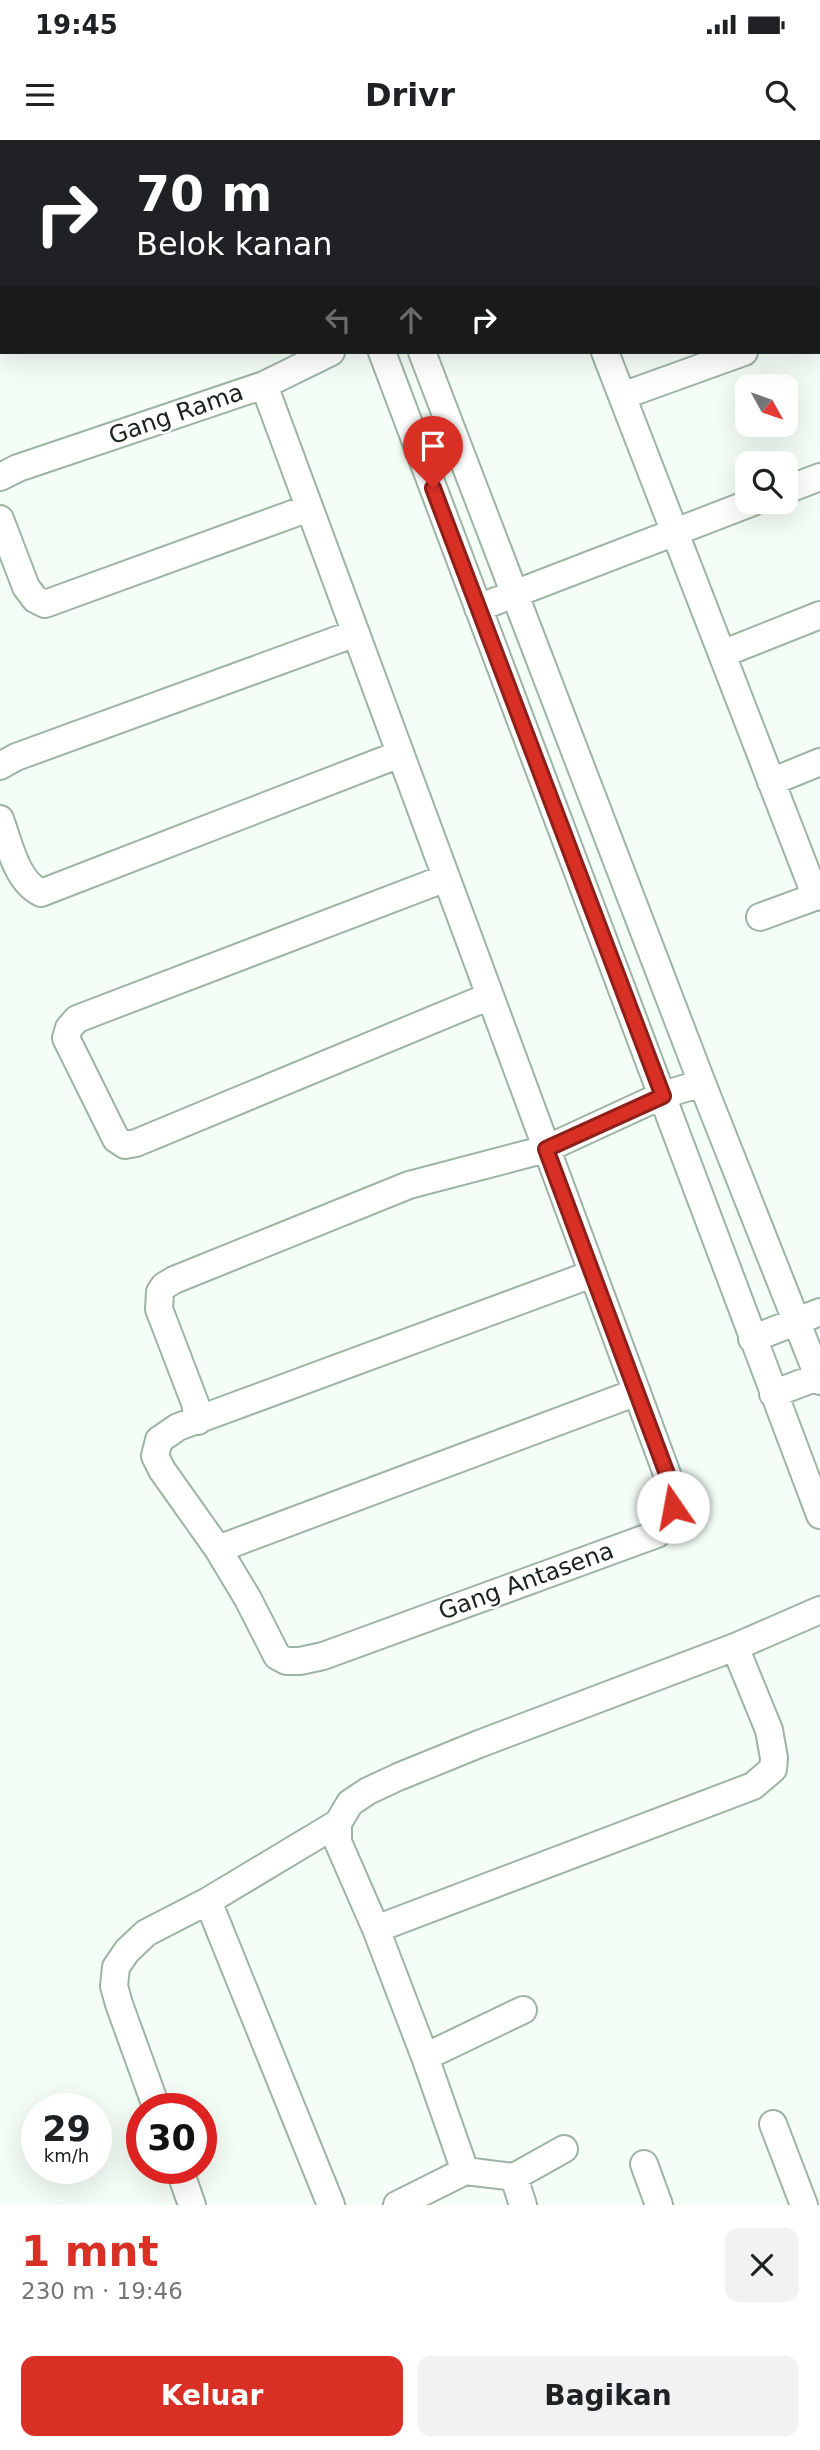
<!DOCTYPE html>
<html lang="id">
<head>
<meta charset="utf-8">
<style>
  :root { --surface:#fff; --page:#f2f2f2; --text:#202124; --muted:#757577; --accent:#d93025 }
  body { margin:0; font-family:"DejaVu Sans",sans-serif; background:var(--page); color:var(--text); height:100vh; display:flex; flex-direction:column; font-size:26px; white-space:nowrap }
  * { box-sizing:border-box; margin:0 }
  p { font-size:23px; color:var(--muted) }
  .icon { flex:none; width:38px; height:38px; fill:none; stroke:currentColor; stroke-width:2; stroke-linecap:round; stroke-linejoin:round }
  .map { position:relative; height:2065px; overflow:hidden }
  .panel { display:flex; flex-direction:column; background:var(--surface); flex:1 }
  .panel>* { flex:none }
  .hud { position:absolute; left:0px; top:0px; width:821px; height:214px; box-shadow:0 7px 28px #0002; background:#202124; color:#fff; overflow:hidden }
  .needle { width:46px; rotate:130deg }
  .tools { position:absolute; left:735px; top:234px; display:grid; gap:14px }
  .tools a { display:grid; place-items:center; width:63px; height:63px; border-radius:14px; background:var(--surface); box-shadow:0 7px 28px #0002; font-size:35px }
  .speed { position:absolute; left:21px; top:1953px; display:flex; gap:14px; font-size:35px; font-weight:700; text-align:center }
  .speed>* { display:grid; place-content:center; width:91px; height:91px; border-radius:50%; background:var(--surface); box-shadow:0 7px 28px #0002; line-height:1 }
  .speed small { font-size:18px; font-weight:400 }
  .speed .limit { border:10px solid #d22; background:#fff; color:#111 }
  .pin { position:absolute; display:grid; place-items:center; width:60px; height:60px; color:#fff; margin:-72px -30px; border-radius:50% 50% 50% 0; rotate:-45deg; box-shadow:0 0 7px #0007 }
  .pin .icon { rotate:45deg }
  .me { position:absolute; width:77px; margin:-38px; rotate:348deg; stroke-linejoin:round; filter:drop-shadow(0 0 5px #0008) }
  .turn { display:flex; align-items:center; gap:24px; height:147px; padding:0 21px; font-size:32px }
  .turn .icon { width:91px; height:91px; stroke-width:2.5 }
  .turn b { display:block; font-size:49px; line-height:60px }
  .lanes { display:flex; align-items:center; height:66px; padding:0 21px; background:#0003; justify-content:center; gap:35px; direction:ltr }
  .lanes .off { opacity:.35 }
  .round { display:grid; place-items:center; flex:none; width:74px; height:74px; border-radius:14px; background:var(--page) }
  .overview { display:flex; align-items:center; justify-content:space-between; height:119px; padding:0 21px }
  h1 { font-size:42px; font-weight:800; line-height:52px; color:var(--accent) }
  .action { display:flex; gap:14px; margin-top:auto; padding:14px 21px }
  .action a { flex:1; height:80px; border-radius:14px; background:var(--accent); color:#fff; font-size:28px; font-weight:800; line-height:80px; text-align:center }
  .action a+a { background:var(--page); color:var(--text) }
  .status { display:flex; justify-content:space-between; align-items:center; height:49px; padding:0 35px; background:var(--surface); direction:ltr }
  .status svg { height:19px; fill:currentColor }
  header { display:flex; justify-content:space-between; align-items:center; height:91px; padding:0 21px; background:var(--surface); font-size:32px; font-weight:800 }
  .map>svg:first-child { display:block }
  .lines { fill:none; stroke-linecap:round; stroke-linejoin:round }
  .minor-casing { stroke:#9db4a4; stroke-width:30 }
  .minor { stroke:#fff; stroke-width:26 }
  .route-casing { stroke:#8d1f18; stroke-width:18 }
  .route { stroke:#d93025; stroke-width:12 }
  .labels { text-anchor:middle; stroke-width:5; stroke-linejoin:round; paint-order:stroke }
  .street-label { font-size:24px; fill:#19221c; stroke:#fff }
</style>
</head>
<body>
<div class="status"><b>19:45</b><svg viewBox="0 0 49 12"><path d="M0 12V9h3v3zM5 12V6h3v6zM10 12V3h3v9zM15 12V0h3v12zM26 1h20v11H26zM47 4h2v5h-2z"/></svg></div>
<header><svg class="icon" aria-label="menu" viewBox="0 0 24 24"><path d="M4 6h16M4 12h16M4 18h16"/></svg>Drivr<svg class="icon" aria-label="search" viewBox="0 0 24 24"><circle cx="10" cy="10" r="6"/><path d="M15 15l6 6"/></svg></header>
<div class="map">
<svg width="820" height="2065" viewBox="0 0 820 2065">
  <rect width="100%" height="100%" fill="#f4fef7"/>
  <g class="lines">
    <defs>
      <path id="minor" d="M 157,0 L 157,2
        M 302,0 L 303,2
        M 340,0 L 341,2
        M 38,2 L 43,0
        M 545,2 L 550,0
        M 0,17 L 2,16
        M 819,36 L 820,35
        M 0,183 L 2,183
        M 819,184 L 820,184
        M 382,212 L 820,1375
        M 422,212 L 702,943 L 820,1241
        M 605,212 L 816,757
        M 622,256 L 744,212
        M 0,337 L 18,328 L 264,245 L 331,212
        M 786,350 L 820,337
        M 0,379 L 26,447 L 35,459 L 45,464 L 309,368
        M 478,468 L 753,362
        M 722,514 L 820,475
        M 0,626 L 16,617 L 356,493
        M 771,642 L 820,622
        M 0,679 C 9,703 16,741 41,753 L 400,614
        M 446,738 L 77,879 L 69,888 L 66,898 L 116,999 L 125,1005 L 136,1003 L 490,856
        M 760,777 L 820,755
        M 592,1134 L 178,1287 L 159,1300 L 155,1316 L 162,1330 L 218,1409 L 637,1252
        M 752,1199 L 820,1172
        M 773,1254 L 820,1236
        M 198,1281 L 195,1263 L 159,1169 L 160,1152 L 164,1146 L 174,1140 L 409,1045 L 546,1009 L 663,955 L 702,943
        M 218,1409 L 248,1459 L 277,1516 L 286,1521 L 300,1521 L 323,1516 L 657,1394 C 674,1378 673,1364 670,1342 L 264,245
        M 208,1761 L 331,2065
        M 376,1789 L 753,1646 L 773,1629 L 774,1618 L 769,1590 L 735,1507
        M 425,1917 L 523,1870
        M 157,1969 L 119,1864 L 114,1846 L 116,1827 L 127,1811 L 146,1793 L 208,1761 L 338,1683
        M 773,1984 L 804,2065
        M 644,2024 L 659,2065
        M 179,2028 L 192,2065
        M 465,2031 L 425,1917 L 376,1789 L 338,1702 L 338,1683 L 350,1663 L 368,1651 L 398,1637 L 479,1604 L 735,1507 L 820,1470
        M 514,2037 L 523,2065
        M 397,2065 L 465,2031 L 514,2037 L 564,2009"/>
    </defs>
    <!-- minor casing -->
    <use href="#minor" class="minor-casing"/>
    <!-- minor -->
    <use href="#minor" class="minor"/>
  </g>
  <g class="lines">
    <defs>
      <path id="route" d="M 433,348 L 663,956 L 546,1009 L 670,1342 L 673,1367"/>
    </defs>
    <!-- route casing -->
    <use href="#route" class="route-casing"/>
    <!-- route -->
    <use href="#route" class="route"/>
  </g>
  <g class="labels">
    <!-- street labels -->
    <g class="street-label">
      <text transform="translate(176 274) rotate(-19)" y="8">Gang Rama</text>
      <text transform="translate(526 1441) rotate(-20)" y="8">Gang Antasena</text>
    </g>
  </g>
</svg>
<div class="tools">
<a><svg class="needle" viewBox="-14 -14 28 28"><path d="M0-13l5 13h-10z" fill="#e53935"/><path d="M0 13l5-13h-10z" fill="#757577"/></svg></a>
<a><svg class="icon" aria-label="search" viewBox="0 0 24 24"><circle cx="10" cy="10" r="6"/><path d="M15 15l6 6"/></svg></a>
</div>
<div class="speed"><div>29<small>km/h</small></div><div class="limit">30</div></div>
<div class="pin" style="left:433px;top:348px;background:#d93025"><svg class="icon" aria-label="arrive" viewBox="0 0 24 24"><path d="M6 21V4h12l-3 4 3 4H6"/></svg></div>
<svg class="me" style="left:673px;top:1367px" viewBox="-20 -20 40 40"><circle r="19" fill="#fff"/><path d="M0-13L10 11 0 6-10 11z" fill="#d93025"/></svg>
<div class="hud">
<div class="turn"><svg class="icon" aria-label="right" viewBox="0 0 24 24"><path d="M7 20v-9h11M14 6l5 5-5 5"/></svg><div><b>70 m</b>Belok kanan</div></div>
<div class="lanes"><svg class="icon off" aria-label="left" viewBox="0 0 24 24"><path d="M17 20v-9H6M10 6l-5 5 5 5"/></svg><svg class="icon off" aria-label="ahead" viewBox="0 0 24 24"><path d="M12 20V5M6 11l6-6 6 6"/></svg><svg class="icon" aria-label="right" viewBox="0 0 24 24"><path d="M7 20v-9h11M14 6l5 5-5 5"/></svg></div>
</div>
</div>
<section class="panel">
<div class="overview"><div><h1>1 mnt</h1><p>230 m · 19:46</p></div><a class="round"><svg class="icon" aria-label="close" viewBox="0 0 24 24"><path d="M6 6l12 12M18 6L6 18"/></svg></a></div>
<div class="action"><a>Keluar</a><a>Bagikan</a></div>
</section>
</body>
</html>
